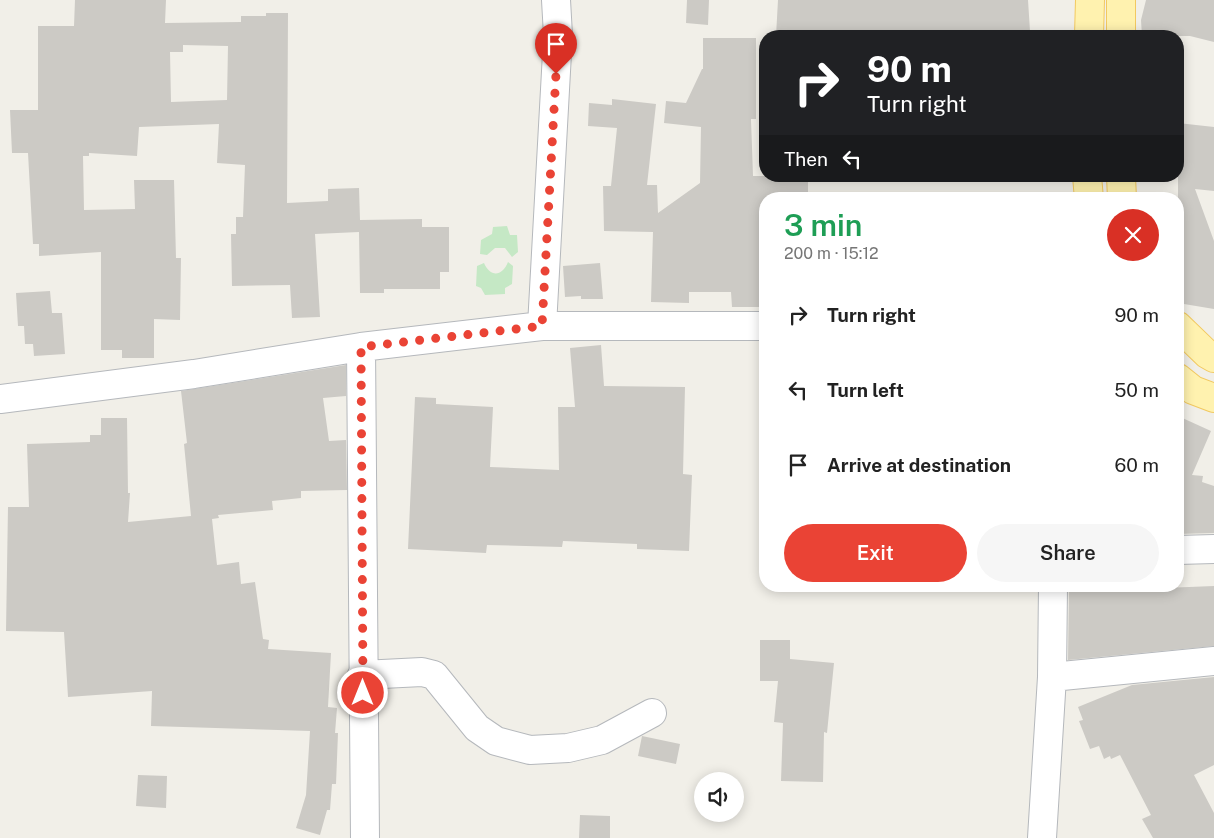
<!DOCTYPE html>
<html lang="en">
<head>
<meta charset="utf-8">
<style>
  :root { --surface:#fff; --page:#f6f6f6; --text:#222; --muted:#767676; --accent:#ea4335 }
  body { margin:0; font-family:"Public Sans",sans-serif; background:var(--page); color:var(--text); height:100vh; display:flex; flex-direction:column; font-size:19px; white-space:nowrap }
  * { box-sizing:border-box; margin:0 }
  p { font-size:16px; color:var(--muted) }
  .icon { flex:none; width:28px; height:28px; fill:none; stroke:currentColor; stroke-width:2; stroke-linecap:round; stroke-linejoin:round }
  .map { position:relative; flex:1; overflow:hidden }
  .sheet { position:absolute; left:759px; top:192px; width:425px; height:400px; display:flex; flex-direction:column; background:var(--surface); border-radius:20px; box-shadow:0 2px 12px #0003 }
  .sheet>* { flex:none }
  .hud { position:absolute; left:759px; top:30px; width:425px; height:152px; border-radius:20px; box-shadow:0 2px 12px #0003; background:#202124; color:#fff; overflow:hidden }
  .controls { position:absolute; left:694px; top:772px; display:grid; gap:10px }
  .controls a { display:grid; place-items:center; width:50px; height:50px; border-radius:50%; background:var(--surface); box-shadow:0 2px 12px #0003; font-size:25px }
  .pin { position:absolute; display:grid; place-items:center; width:42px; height:42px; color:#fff; margin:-51px -21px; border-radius:50% 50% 50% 0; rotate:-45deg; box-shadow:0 0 5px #0007 }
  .pin .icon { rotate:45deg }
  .me { position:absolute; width:55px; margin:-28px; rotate:0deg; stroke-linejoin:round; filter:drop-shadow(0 0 4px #0008) }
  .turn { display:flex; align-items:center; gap:18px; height:105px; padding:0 25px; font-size:22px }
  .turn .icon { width:65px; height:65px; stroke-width:2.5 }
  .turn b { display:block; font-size:35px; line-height:42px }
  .then { display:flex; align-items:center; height:48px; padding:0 25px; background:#0003; gap:10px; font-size:19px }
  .round { display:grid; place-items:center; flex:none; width:52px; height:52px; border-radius:26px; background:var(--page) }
  .head { display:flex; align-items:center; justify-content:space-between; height:85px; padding:0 25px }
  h1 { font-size:30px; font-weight:600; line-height:38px; color:#1e9e55 }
  .primary-button { display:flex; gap:10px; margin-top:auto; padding:10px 25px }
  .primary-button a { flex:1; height:58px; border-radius:30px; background:var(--accent); color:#fff; font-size:20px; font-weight:600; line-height:58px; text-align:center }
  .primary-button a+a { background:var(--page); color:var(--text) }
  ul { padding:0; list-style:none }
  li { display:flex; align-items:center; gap:15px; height:75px; padding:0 25px }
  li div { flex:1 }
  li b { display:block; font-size:19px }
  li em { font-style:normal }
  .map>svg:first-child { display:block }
  .green { fill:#c5e8c5 }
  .building { fill:#cccac5; fill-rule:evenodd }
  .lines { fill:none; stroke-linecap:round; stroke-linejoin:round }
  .minor-casing { stroke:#b5b8bc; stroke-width:30 }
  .major-casing { stroke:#f2c960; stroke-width:30 }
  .minor { stroke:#fff; stroke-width:28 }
  .major { stroke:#fff2af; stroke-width:28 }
  .route { stroke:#ea4335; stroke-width:9; stroke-dasharray:0 16.2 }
</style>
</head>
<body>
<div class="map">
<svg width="1214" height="838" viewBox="0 0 1214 838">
  <rect width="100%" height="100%" fill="#f1efe8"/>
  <!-- green -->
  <path class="green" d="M 507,226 L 510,235 L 517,235 L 518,252 L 512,257 L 505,248 L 495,248 L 487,255 L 480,254 L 481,240 L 492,234 L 493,227 Z
    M 508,262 L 513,266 L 512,284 L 505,288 L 505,294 L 485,295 L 481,288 L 476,286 L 477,266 L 484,263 C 490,277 502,277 508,262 Z"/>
  <!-- building -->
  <path class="building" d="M 75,0 L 166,0 L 165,23 L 241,22 L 241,16 L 266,16 L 266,13 L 288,13 L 287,203 L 328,201 L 328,189 L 359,188 L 360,220 L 422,219 L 422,227 L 449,227 L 449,272 L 440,272 L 440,289 L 384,289 L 384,293 L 360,293 L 359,232 L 315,234 L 320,317 L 292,318 L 290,285 L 232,286 L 231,234 L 236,234 L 236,217 L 243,217 L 245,165 L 217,163 L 219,124 L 139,127 L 137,156 L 89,153 L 89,156 L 83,156 L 84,210 L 135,209 L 134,180 L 174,180 L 176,258 L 181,258 L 180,320 L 154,319 L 154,358 L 122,358 L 122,350 L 101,350 L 101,252 L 39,256 L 39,244 L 33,244 L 28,153 L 12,153 L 10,110 L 38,110 L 38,26 L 74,26 ZM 183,45 L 228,46 L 227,100 L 171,102 L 170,52 L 183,52 Z
    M 687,0 L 709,0 L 708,25 L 686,23 Z
    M 778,0 L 1028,0 L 1030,31 L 944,36 L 776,36 Z
    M 1146,0 L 1214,0 L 1214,42 L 1190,36 L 1142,36 L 1141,20 Z
    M 703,38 L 756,38 L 756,119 L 751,119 L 753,176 L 808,176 L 808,199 L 765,199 L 765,307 L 732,307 L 731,292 L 689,292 L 689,303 L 651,302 L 653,232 L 604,231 L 603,186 L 611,186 L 617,128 L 588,126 L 589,103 L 612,105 L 612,99 L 656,104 L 647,185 L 657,185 L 658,213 L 700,183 L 701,127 L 664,123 L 666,101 L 686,103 L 702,69 L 703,69 Z
    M 1178,123 L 1214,127 L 1214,191 L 1195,189 L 1214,241 L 1214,309 L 1184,304 L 1178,284 Z
    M 600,263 L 603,299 L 581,299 L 581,296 L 565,297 L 563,266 Z
    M 50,291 L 52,313 L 62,313 L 65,354 L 34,356 L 33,344 L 25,344 L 24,326 L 18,326 L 16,293 Z
    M 601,345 L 604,386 L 685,387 L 683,474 L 692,475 L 689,551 L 637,549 L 637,544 L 563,541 L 562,547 L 487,545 L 486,553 L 408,549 L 415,397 L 436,398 L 436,404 L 493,407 L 490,467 L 559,470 L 558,407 L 575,407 L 570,348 Z
    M 346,365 L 346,396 L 323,398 L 329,441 L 346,440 L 347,490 L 301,491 L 301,498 L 272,501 L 273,510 L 218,515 L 219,518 L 212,519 L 217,565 L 239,562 L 241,584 L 255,582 L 263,639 L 269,640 L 268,649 L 331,653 L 328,707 L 337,708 L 335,733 L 338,733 L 336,784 L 332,784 L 330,810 L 327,810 L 320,835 L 296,828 L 306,795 L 310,731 L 151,726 L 152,691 L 68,697 L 64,632 L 6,631 L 8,507 L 29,507 L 27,444 L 90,442 L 90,435 L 101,435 L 101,418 L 127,418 L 128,493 L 130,493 L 128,522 L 191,516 L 184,444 L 187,443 L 181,391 Z
    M 1178,416 L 1211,431 L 1192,475 L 1203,476 L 1202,482 L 1214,486 L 1214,533 L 1178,534 Z
    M 1069,586 L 1164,586 L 1164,588 L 1214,586 L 1214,646 L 1068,660 Z
    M 760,640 L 790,640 L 790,659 L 834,663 L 827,733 L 824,732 L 823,782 L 781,781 L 783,723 L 774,722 L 778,681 L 760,681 Z
    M 1214,677 L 1214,765 L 1194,775 L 1214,813 L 1214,838 L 1153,838 L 1142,819 L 1151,815 L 1120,755 L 1111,759 L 1110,756 L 1104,759 L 1099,746 L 1090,749 L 1079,721 L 1083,720 L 1078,707 L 1132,685 Z
    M 642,736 L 680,744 L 676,764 L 638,756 Z
    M 138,775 L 167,776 L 166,808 L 136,806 Z
    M 580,815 L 610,816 L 610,838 L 579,838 Z"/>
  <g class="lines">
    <defs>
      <path id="minor" d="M 542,326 L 765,326
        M 361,347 L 365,838
        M 0,399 L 194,374 L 361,347 L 542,326 L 558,35 L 556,0
        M 1178,550 L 1214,549
        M 362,675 L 422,672 L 434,675 L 477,728 L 496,741 L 530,750 L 568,748 L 602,740 L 652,713
        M 1052,677 L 1214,661
        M 1042,838 L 1052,677 L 1053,586"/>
      <path id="major" d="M 1089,36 L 1090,0
        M 1121,36 L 1121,0
        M 1087,176 L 1089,199
        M 1121,176 L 1122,199
        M 1178,326 L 1207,354 L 1214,358
        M 1178,378 L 1193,390 L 1214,398"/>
    </defs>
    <!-- minor casing -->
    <use href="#minor" class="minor-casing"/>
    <!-- major casing -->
    <use href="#major" class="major-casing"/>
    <!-- minor -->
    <use href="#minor" class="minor"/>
    <!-- major -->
    <use href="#major" class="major"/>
  </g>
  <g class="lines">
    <!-- route -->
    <path class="route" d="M 363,693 L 361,347 L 542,326 L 556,74"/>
  </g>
</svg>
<div class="controls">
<a><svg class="icon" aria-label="sound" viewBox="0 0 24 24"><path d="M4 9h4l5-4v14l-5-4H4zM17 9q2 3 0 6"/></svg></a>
</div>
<div class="pin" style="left:556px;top:74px;background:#d93025"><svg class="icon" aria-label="arrive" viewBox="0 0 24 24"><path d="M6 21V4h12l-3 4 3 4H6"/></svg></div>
<svg class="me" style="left:363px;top:693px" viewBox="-20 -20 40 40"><circle r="17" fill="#ea4335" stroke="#fff" stroke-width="3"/><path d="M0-11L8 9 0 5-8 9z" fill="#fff"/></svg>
<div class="hud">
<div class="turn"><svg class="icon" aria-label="right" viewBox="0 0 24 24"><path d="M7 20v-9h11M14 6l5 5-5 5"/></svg><div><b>90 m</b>Turn right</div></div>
<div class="then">Then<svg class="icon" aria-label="left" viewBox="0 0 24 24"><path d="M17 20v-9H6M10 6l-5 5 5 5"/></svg></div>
</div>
<section class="sheet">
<div class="head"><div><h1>3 min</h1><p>200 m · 15:12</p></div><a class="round" style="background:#d93025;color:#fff"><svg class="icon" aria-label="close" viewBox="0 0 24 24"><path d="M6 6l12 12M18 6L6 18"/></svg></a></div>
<ul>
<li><svg class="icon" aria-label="right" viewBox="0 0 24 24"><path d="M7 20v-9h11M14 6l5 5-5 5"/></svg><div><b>Turn right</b></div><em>90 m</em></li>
<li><svg class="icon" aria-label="left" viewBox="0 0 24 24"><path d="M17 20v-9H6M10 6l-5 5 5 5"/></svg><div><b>Turn left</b></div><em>50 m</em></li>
<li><svg class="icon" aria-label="arrive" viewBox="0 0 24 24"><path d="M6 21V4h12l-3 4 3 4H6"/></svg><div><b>Arrive at destination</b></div><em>60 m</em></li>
</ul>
<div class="primary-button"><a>Exit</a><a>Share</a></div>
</section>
</div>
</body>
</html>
